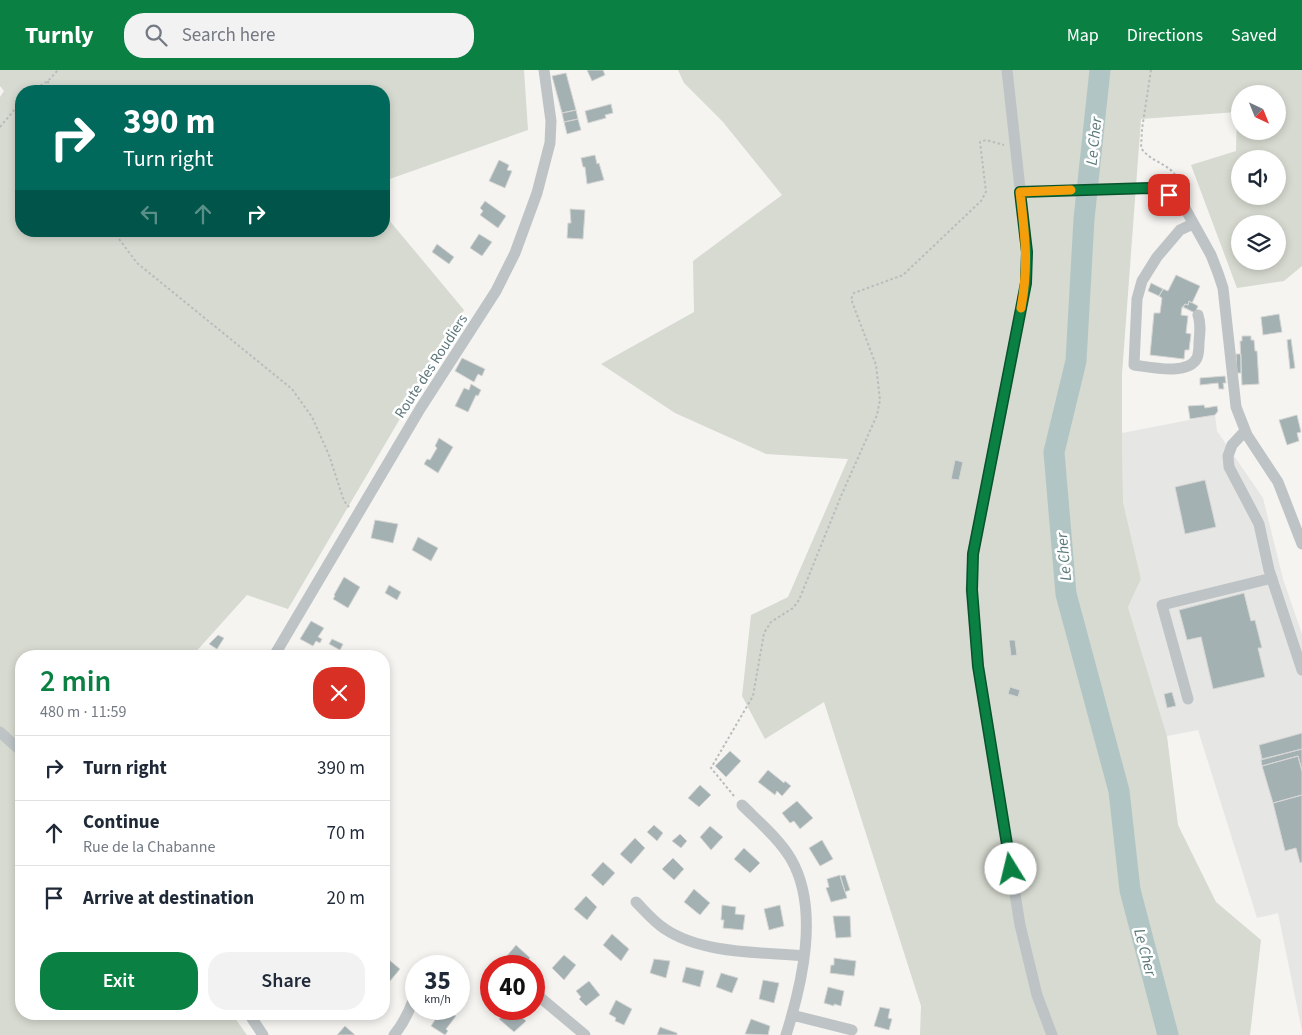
<!DOCTYPE html>
<html lang="en">
<head>
<meta charset="utf-8">
<style>
  :root { --surface:#fff; --page:#f2f2f3; --text:#1f2937; --muted:#747a83; --line:#e0e1e3; --accent:#0b8043 }
  body { margin:0; font-family:"Source Sans 3",sans-serif; background:var(--page); color:var(--text); height:100vh; display:flex; flex-direction:column; font-size:19px; white-space:nowrap }
  * { box-sizing:border-box; margin:0 }
  p { font-size:16px; color:var(--muted) }
  .icon { flex:none; width:28px; height:28px; fill:none; stroke:currentColor; stroke-width:2; stroke-linecap:round; stroke-linejoin:round }
  .map { position:relative; flex:1; overflow:hidden }
  .sheet { position:absolute; left:15px; top:580px; width:375px; height:370px; display:flex; flex-direction:column; background:var(--surface); border-radius:20px; box-shadow:0 2px 8px #0003 }
  .sheet>* { flex:none }
  .top-card { position:absolute; left:15px; top:15px; width:375px; height:152px; border-radius:20px; box-shadow:0 2px 8px #0003; background:#00695c; color:#fff; overflow:hidden }
  .needle { width:32px; rotate:137deg }
  .buttons { position:absolute; left:1231px; top:15px; display:grid; gap:10px }
  .buttons a { display:grid; place-items:center; width:55px; height:55px; border-radius:50%; background:var(--surface); box-shadow:0 2px 8px #0003; font-size:25px }
  .speed { position:absolute; left:405px; top:885px; display:flex; gap:10px; font-size:25px; font-weight:700; text-align:center }
  .speed>* { display:grid; place-content:center; width:65px; height:65px; border-radius:50%; background:var(--surface); box-shadow:0 2px 8px #0003; line-height:1 }
  .speed small { font-size:12px; font-weight:400 }
  .speed .limit { border:8px solid #d22; background:#fff; color:#111 }
  .pin { position:absolute; display:grid; place-items:center; width:42px; height:42px; color:#fff; margin:-21px; border-radius:10px; box-shadow:0 2px 8px #0006 }
  .me { position:absolute; width:55px; margin:-28px; rotate:351deg; stroke-linejoin:round; filter:drop-shadow(0 0 4px #0008) }
  .turn { display:flex; align-items:center; gap:18px; height:105px; padding:0 25px; font-size:22px }
  .turn .icon { width:65px; height:65px; stroke-width:2.5 }
  .turn b { display:block; font-size:35px; line-height:42px }
  .lanes { display:flex; align-items:center; height:48px; padding:0 25px; background:#0003; justify-content:center; gap:25px; direction:ltr }
  .lanes .off { opacity:.35 }
  .round { display:grid; place-items:center; flex:none; width:52px; height:52px; border-radius:20px; background:var(--page) }
  .overview { display:flex; align-items:center; justify-content:space-between; height:85px; padding:0 25px }
  h1 { font-size:30px; font-weight:600; line-height:38px; color:var(--accent) }
  .button { display:flex; gap:10px; margin-top:auto; padding:10px 25px }
  .button a { flex:1; height:58px; border-radius:20px; background:var(--accent); color:#fff; font-size:20px; font-weight:600; line-height:58px; text-align:center }
  .button a+a { background:var(--page); color:var(--text) }
  ul { padding:0; list-style:none }
  li { display:flex; align-items:center; gap:15px; height:65px; padding:0 25px; border-top:1px solid var(--line) }
  li div { flex:1 }
  li b { display:block; font-size:19px }
  li em { font-style:normal }
  header { display:flex; align-items:center; gap:30px; box-sizing:border-box; height:70px; padding:0 25px; background:var(--accent); color:#fff }
  header strong { font-size:24px }
  nav { display:flex; gap:28px; margin-inline-start:auto; font-size:18px }
  .search { width:350px; height:45px; background:var(--page); display:flex; align-items:center; gap:12px; box-sizing:border-box; padding:0 18px; border-radius:20px; color:var(--muted); font-size:19px }
  .map>svg:first-child { display:block }
  .built { fill:#e6e6e5 }
  .green { fill:#d6dad0; fill-rule:evenodd }
  .lines { fill:none; stroke-linecap:round; stroke-linejoin:round }
  .river { stroke:#b2c5c5; stroke-width:21 }
  .building { fill:#a4b1b3; stroke:#d6d6d4 }
  .path { stroke:#b8bcbd; stroke-width:2; stroke-dasharray:2.5 2.5; stroke-linecap:butt }
  .minor { stroke:#bec4c6; stroke-width:11 }
  .route-casing { stroke:#07532c; stroke-width:12 }
  .route { stroke:#0b8043; stroke-width:9 }
  .slow { stroke:#f59e0b; stroke-width:9 }
  .labels { text-anchor:middle; stroke-width:5; stroke-linejoin:round; paint-order:stroke }
  .street-label { font-size:15px; fill:#60787d; stroke:#fff }
  .water-label { font-size:16px; font-style:italic; fill:#5a7879; stroke:#fff }
</style>
</head>
<body>
<header>
<strong>Turnly</strong>
<div class="search"><svg class="icon" aria-label="search" viewBox="0 0 24 24"><circle cx="10" cy="10" r="6"/><path d="M15 15l6 6"/></svg>Search here</div>
<nav><a>Map</a><a>Directions</a><a>Saved</a></nav>
</header>
<div class="map">
<svg width="1302" height="965" viewBox="0 0 1302 965">
  <rect width="100%" height="100%" fill="#f5f4f1"/>
  <!-- built -->
  <path class="built" d="M 1215,345 L 1217,361 L 1263,428 L 1283,509 L 1302,564 L 1302,961 L 1278,843 L 1257,848 L 1198,660 L 1167,666 L 1128,537 L 1141,509 L 1123,432 L 1122,363 Z"/>
  <!-- green -->
  <path class="green" d="M 0,0 L 524,0 L 528,60 L 384,111 L 384,21 L 21,21 L 21,161 L 384,161 L 384,144 L 464,240 L 288,539 L 247,525 L 192,586 L 21,586 L 21,944 L 232,944 L 247,965 L 0,965 L 0,27 L 4,21 L 0,16 Z
    M 678,0 L 1302,0 L 1302,196 L 1284,211 L 1237,218 L 1191,95 L 1236,81 L 1237,42 L 1141,49 L 1122,304 L 1122,363 L 1123,432 L 1141,509 L 1128,537 L 1167,666 L 1178,755 L 1216,832 L 1261,870 L 1250,965 L 920,965 L 921,936 L 824,632 L 765,669 L 742,626 L 751,545 L 788,527 L 848,389 L 766,384 L 675,343 L 601,294 L 694,242 L 693,191 L 782,125 L 723,52 L 684,13 ZM 1240,24 L 1278,24 L 1278,61 L 1240,61 ZM 1240,89 L 1278,89 L 1278,126 L 1240,126 ZM 1240,154 L 1278,154 L 1278,191 L 1240,191 Z"/>
  <g class="lines">
    <!-- river -->
    <path class="river" d="M 1100,0 L 1084,149 L 1076,291 L 1054,382 L 1066,524 L 1119,721 L 1130,820 L 1168,965"/>
  </g>
  <!-- building -->
  <path class="building" d="M 587,0 L 603,0 L 605,5 L 592,11 Z
    M 566,3 L 576,40 L 562,43 L 552,6 Z
    M 611,34 L 613,43 L 605,45 L 606,48 L 588,53 L 585,41 Z
    M 576,40 L 578,49 L 564,52 L 562,43 Z
    M 578,49 L 581,60 L 567,64 L 564,52 Z
    M 595,85 L 597,94 L 599,93 L 604,110 L 587,114 L 585,97 L 583,97 L 581,88 Z
    M 499,90 L 509,95 L 507,100 L 512,101 L 505,118 L 489,111 Z
    M 485,131 L 506,146 L 498,158 L 480,145 L 483,141 L 480,138 Z
    M 570,139 L 585,140 L 583,169 L 567,168 L 568,153 L 571,153 Z
    M 479,164 L 492,172 L 482,186 L 470,178 Z
    M 437,174 L 454,187 L 449,194 L 432,182 Z
    M 1176,205 L 1200,216 L 1192,233 L 1189,231 L 1188,235 L 1185,234 L 1183,237 L 1182,237 L 1181,245 L 1188,246 L 1186,263 L 1191,264 L 1189,280 L 1185,280 L 1184,289 L 1150,285 L 1154,243 L 1160,243 L 1162,228 L 1159,226 L 1163,219 L 1168,221 Z
    M 1151,213 L 1163,219 L 1159,226 L 1148,221 Z
    M 1189,231 L 1198,236 L 1195,243 L 1183,237 L 1185,234 L 1188,235 Z
    M 1279,244 L 1282,262 L 1263,265 L 1261,247 Z
    M 1242,266 L 1251,266 L 1251,270 L 1254,270 L 1255,281 L 1257,281 L 1259,314 L 1242,315 L 1240,271 L 1242,271 Z
    M 1291,269 L 1295,298 L 1290,299 L 1287,270 Z
    M 1236,284 L 1241,284 L 1241,303 L 1237,303 Z
    M 462,288 L 485,299 L 482,306 L 478,304 L 474,312 L 455,301 Z
    M 1225,306 L 1226,313 L 1223,313 L 1224,319 L 1219,319 L 1218,313 L 1200,315 L 1200,308 Z
    M 471,314 L 481,320 L 478,326 L 476,325 L 468,342 L 455,336 L 464,318 L 469,320 Z
    M 1204,335 L 1205,338 L 1217,336 L 1218,341 L 1215,345 L 1190,349 L 1188,336 Z
    M 1297,345 L 1301,362 L 1297,363 L 1299,371 L 1287,375 L 1279,350 Z
    M 439,368 L 453,377 L 438,403 L 424,394 L 427,389 L 430,390 L 437,378 L 435,376 Z
    M 955,390 L 963,392 L 959,410 L 951,409 Z
    M 1205,410 L 1216,457 L 1185,464 L 1175,417 Z
    M 375,450 L 398,454 L 393,473 L 371,468 Z
    M 418,467 L 438,478 L 431,491 L 412,480 Z
    M 344,507 L 360,517 L 348,538 L 333,529 L 335,526 L 334,525 Z
    M 389,515 L 401,522 L 397,530 L 385,523 Z
    M 1244,523 L 1251,551 L 1255,550 L 1262,578 L 1258,578 L 1265,607 L 1213,619 L 1201,567 L 1187,570 L 1179,540 Z
    M 311,551 L 324,558 L 318,567 L 322,569 L 320,573 L 316,571 L 313,576 L 300,569 Z
    M 218,565 L 224,568 L 217,579 L 209,574 Z
    M 332,569 L 343,574 L 340,580 L 329,574 Z
    M 1009,570 L 1015,570 L 1017,585 L 1011,586 Z
    M 1010,617 L 1020,620 L 1018,627 L 1008,624 Z
    M 1172,622 L 1176,636 L 1167,638 L 1164,624 Z
    M 1302,663 L 1302,679 L 1262,689 L 1259,675 Z
    M 1302,679 L 1302,701 L 1298,686 L 1262,696 L 1261,690 Z
    M 730,681 L 741,691 L 726,707 L 715,696 Z
    M 1298,686 L 1302,701 L 1302,725 L 1273,733 L 1262,696 Z
    M 768,700 L 784,713 L 785,711 L 791,716 L 782,726 L 777,721 L 775,725 L 758,712 Z
    M 700,715 L 711,725 L 699,737 L 688,728 Z
    M 1302,725 L 1302,792 L 1300,793 L 1296,778 L 1285,781 L 1273,733 Z
    M 797,731 L 813,748 L 800,759 L 794,751 L 790,753 L 782,743 Z
    M 654,755 L 663,763 L 657,771 L 647,762 Z
    M 710,756 L 723,767 L 711,780 L 700,767 Z
    M 680,764 L 687,771 L 681,778 L 672,771 Z
    M 635,768 L 645,778 L 631,794 L 620,784 Z
    M 822,770 L 833,789 L 820,796 L 809,778 Z
    M 744,778 L 760,793 L 750,803 L 734,789 Z
    M 673,788 L 684,799 L 674,810 L 662,799 Z
    M 603,792 L 615,803 L 603,816 L 591,805 Z
    M 840,805 L 847,828 L 831,832 L 826,818 L 829,817 L 827,809 Z
    M 845,805 L 850,820 L 845,822 L 840,806 Z
    M 694,819 L 710,833 L 700,845 L 684,832 Z
    M 586,826 L 597,837 L 587,850 L 574,839 Z
    M 722,835 L 736,837 L 735,844 L 745,845 L 743,860 L 723,858 L 724,850 L 721,850 Z
    M 780,835 L 784,856 L 769,860 L 764,839 Z
    M 833,846 L 850,846 L 851,867 L 836,868 Z
    M 612,864 L 629,879 L 621,891 L 603,875 Z
    M 516,875 L 530,888 L 524,896 L 516,896 L 506,887 Z
    M 564,885 L 576,895 L 564,910 L 552,898 Z
    M 834,888 L 856,891 L 854,906 L 830,903 L 831,895 L 834,895 Z
    M 388,889 L 400,899 L 390,911 L 388,909 L 384,914 L 384,895 Z
    M 654,889 L 670,891 L 666,908 L 650,903 Z
    M 686,897 L 704,901 L 700,917 L 682,912 Z
    M 721,903 L 738,908 L 732,923 L 716,917 Z
    M 763,910 L 779,913 L 774,933 L 759,929 Z
    M 589,911 L 600,925 L 586,936 L 579,929 L 581,927 L 576,921 Z
    M 828,917 L 844,921 L 841,936 L 834,934 L 834,936 L 824,933 Z
    M 616,930 L 632,939 L 624,955 L 615,951 L 616,948 L 609,944 Z
    M 880,937 L 890,939 L 888,948 L 892,949 L 889,960 L 874,956 Z
    M 442,939 L 446,939 L 456,946 L 446,959 L 448,961 L 445,965 L 431,956 Z
    M 508,939 L 513,939 L 526,951 L 514,962 L 499,949 Z
    M 751,949 L 770,956 L 768,965 L 745,964 Z
    M 345,956 L 355,965 L 337,965 Z
    M 660,957 L 677,963 L 677,965 L 657,965 Z"/>
  <g class="lines">
    <!-- path -->
    <path class="path" d="M 1151,0 L 1142,59 L 1141,78 C 1154,96 1173,91 1182,118
      M 48,11 L 49,21
      M 32,21 L 48,11 L 58,0
      M 0,57 L 21,32
      M 113,161 L 137,193 L 292,319 L 312,347 L 329,385 L 344,431 L 349,437
      M 734,726 L 711,698 L 753,626 L 764,563 L 771,552 L 793,538 L 799,530 L 841,426 L 877,345 L 880,330 L 876,295 L 851,229 L 854,223 L 903,205 L 981,131 L 986,122 L 980,72 L 986,70 L 1004,75"/>
    <!-- minor -->
    <path class="minor" d="M 1007,0 L 1027,182 L 1026,213 L 973,484 L 971,520 L 978,596 L 1020,855 L 1037,925 L 1052,965
      M 1020,122 L 1150,118 L 1169,125 L 1179,131 L 1186,140 L 1211,185 L 1218,203 L 1223,218 L 1236,337 L 1247,365 L 1278,412 L 1302,474
      M 1193,154 L 1180,160 L 1157,187 L 1142,211 L 1137,229 L 1134,295 C 1150,297 1188,306 1197,288 C 1199,283 1199,277 1199,272 C 1200,262 1201,254 1198,245
      M 1245,361 L 1232,375 L 1228,386 L 1229,397 L 1259,454 L 1269,500 L 1302,600
      M 274,586 L 420,339 L 496,221 L 515,183 L 537,123 L 550,73 L 551,51 L 544,0
      M 1188,629 L 1162,535 L 1272,508
      M 0,662 L 21,681
      M 742,735 C 759,752 779,769 791,789 C 820,839 802,914 786,965
      M 636,832 C 645,841 654,852 665,859 C 702,884 760,882 804,886
      M 536,924 L 585,965
      M 249,944 L 263,965
      M 792,945 L 852,960
      M 394,965 C 404,953 409,942 414,928"/>
  </g>
  <g class="lines">
    <defs>
      <path id="route" d="M 1011,799 L 978,596 L 972,520 L 973,484 L 1026,213 L 1027,182 L 1020,122 L 1150,118 L 1169,125"/>
    </defs>
    <!-- route casing -->
    <use href="#route" class="route-casing"/>
    <!-- route -->
    <use href="#route" class="route"/>
    <!-- slow -->
    <path class="slow" d="M 1021,238 C 1029,195 1025,165 1020,122 L 1071,120"/>
  </g>
  <g class="labels">
    <!-- street labels -->
    <g class="street-label">
      <text transform="translate(431 296) rotate(-57)" y="5">Route des Roudiers</text>
    </g>
    <!-- water labels -->
    <g class="water-label">
      <text transform="translate(1093 71) rotate(-84)" y="6">Le Cher</text>
      <text transform="translate(1063 487) rotate(-95)" y="6">Le Cher</text>
      <text transform="translate(1146 882) rotate(75)" y="6">Le Cher</text>
    </g>
  </g>
</svg>
<div class="buttons">
<a><svg class="needle" viewBox="-14 -14 28 28"><path d="M0-13l5 13h-10z" fill="#e53935"/><path d="M0 13l5-13h-10z" fill="#747a83"/></svg></a>
<a><svg class="icon" aria-label="sound" viewBox="0 0 24 24"><path d="M4 9h4l5-4v14l-5-4H4zM17 9q2 3 0 6"/></svg></a>
<a><svg class="icon" aria-label="layers" viewBox="0 0 24 24"><path d="M12 4l9 5-9 5-9-5zM3 14l9 5 9-5"/></svg></a>
</div>
<div class="speed"><div>35<small>km/h</small></div><div class="limit">40</div></div>
<div class="pin" style="left:1169px;top:125px;background:#d93025"><svg class="icon" aria-label="arrive" viewBox="0 0 24 24"><path d="M6 21V4h12l-3 4 3 4H6"/></svg></div>
<svg class="me" style="left:1011px;top:799px" viewBox="-20 -20 40 40"><circle r="19" fill="#fff"/><path d="M0-13L10 11 0 6-10 11z" fill="#0b8043"/></svg>
<div class="top-card">
<div class="turn"><svg class="icon" aria-label="right" viewBox="0 0 24 24"><path d="M7 20v-9h11M14 6l5 5-5 5"/></svg><div><b>390 m</b>Turn right</div></div>
<div class="lanes"><svg class="icon off" aria-label="left" viewBox="0 0 24 24"><path d="M17 20v-9H6M10 6l-5 5 5 5"/></svg><svg class="icon off" aria-label="ahead" viewBox="0 0 24 24"><path d="M12 20V5M6 11l6-6 6 6"/></svg><svg class="icon" aria-label="right" viewBox="0 0 24 24"><path d="M7 20v-9h11M14 6l5 5-5 5"/></svg></div>
</div>
<section class="sheet">
<div class="overview"><div><h1>2 min</h1><p>480 m · 11:59</p></div><a class="round" style="background:#d93025;color:#fff"><svg class="icon" aria-label="close" viewBox="0 0 24 24"><path d="M6 6l12 12M18 6L6 18"/></svg></a></div>
<ul>
<li><svg class="icon" aria-label="right" viewBox="0 0 24 24"><path d="M7 20v-9h11M14 6l5 5-5 5"/></svg><div><b>Turn right</b></div><em>390 m</em></li>
<li><svg class="icon" aria-label="ahead" viewBox="0 0 24 24"><path d="M12 20V5M6 11l6-6 6 6"/></svg><div><b>Continue</b><p>Rue de la Chabanne</p></div><em>70 m</em></li>
<li><svg class="icon" aria-label="arrive" viewBox="0 0 24 24"><path d="M6 21V4h12l-3 4 3 4H6"/></svg><div><b>Arrive at destination</b></div><em>20 m</em></li>
</ul>
<div class="button"><a>Exit</a><a>Share</a></div>
</section>
</div>
</body>
</html>
